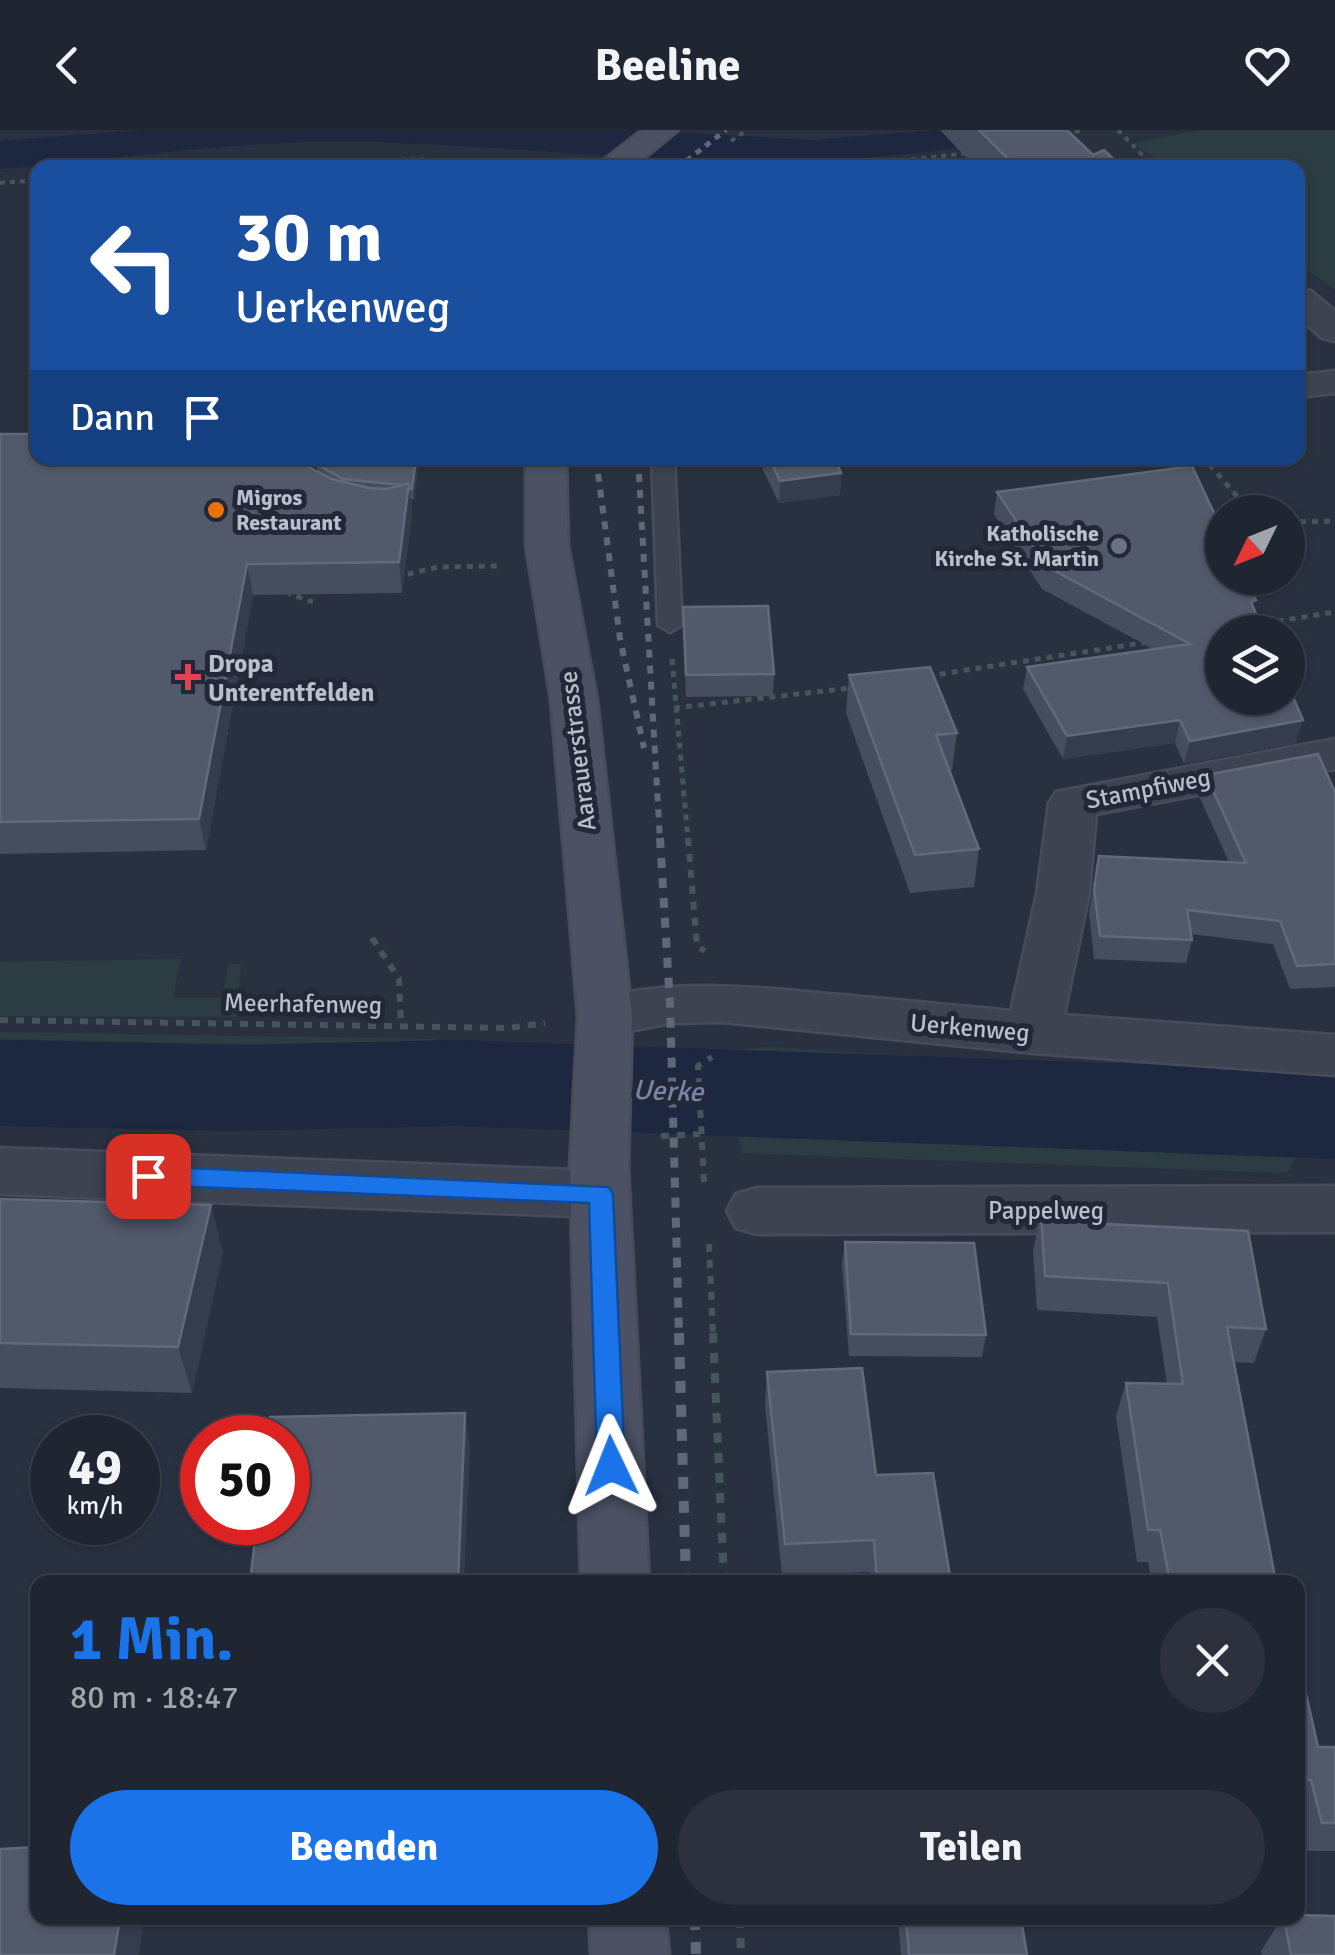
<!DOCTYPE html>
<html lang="de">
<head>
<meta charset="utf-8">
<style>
  :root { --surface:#1f2531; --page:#2c313d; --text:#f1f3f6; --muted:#a1a5ab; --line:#3c424d; --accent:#1a73e8 }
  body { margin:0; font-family:Signika,sans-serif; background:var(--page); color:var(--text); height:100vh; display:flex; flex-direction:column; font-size:38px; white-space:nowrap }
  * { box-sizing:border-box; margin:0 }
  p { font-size:32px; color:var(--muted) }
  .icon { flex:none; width:55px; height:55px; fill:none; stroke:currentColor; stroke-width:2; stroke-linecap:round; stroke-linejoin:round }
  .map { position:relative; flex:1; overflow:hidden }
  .side { position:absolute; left:30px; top:1445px; width:1275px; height:350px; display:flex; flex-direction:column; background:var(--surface); border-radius:20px; box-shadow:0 2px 8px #0004,0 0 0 2px var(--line) }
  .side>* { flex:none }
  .hud { position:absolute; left:30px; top:30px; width:1275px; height:305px; border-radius:20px; box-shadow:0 2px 8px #0004,0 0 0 2px var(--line); background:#1a4fa0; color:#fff; overflow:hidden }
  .needle { width:65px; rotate:227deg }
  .tools { position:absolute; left:1205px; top:365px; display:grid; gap:20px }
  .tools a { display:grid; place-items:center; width:100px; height:100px; border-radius:50%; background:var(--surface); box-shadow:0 2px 8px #0004,0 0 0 2px var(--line); font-size:50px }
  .speed { position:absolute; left:30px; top:1285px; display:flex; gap:20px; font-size:50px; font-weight:700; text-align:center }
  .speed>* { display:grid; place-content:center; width:130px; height:130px; border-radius:50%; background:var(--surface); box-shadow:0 2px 8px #0004,0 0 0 2px var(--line); line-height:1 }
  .speed small { font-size:25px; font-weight:400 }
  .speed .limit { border:15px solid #d22; background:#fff; color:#111 }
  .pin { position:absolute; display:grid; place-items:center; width:85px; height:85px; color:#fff; margin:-42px; border-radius:20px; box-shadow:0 5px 15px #0006 }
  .me { position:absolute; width:110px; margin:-55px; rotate:358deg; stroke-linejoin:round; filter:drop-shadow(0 0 8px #0008) }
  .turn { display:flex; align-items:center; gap:35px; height:210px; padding:0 40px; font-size:45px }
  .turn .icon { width:130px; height:130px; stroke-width:2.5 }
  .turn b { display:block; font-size:70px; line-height:85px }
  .then { display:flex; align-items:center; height:95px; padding:0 40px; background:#0003; gap:20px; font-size:38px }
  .round { display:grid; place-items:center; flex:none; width:105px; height:105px; border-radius:52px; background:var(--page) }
  .summary { display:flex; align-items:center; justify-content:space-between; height:170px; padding:0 40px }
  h1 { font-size:60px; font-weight:700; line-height:75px; color:var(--accent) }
  .action { display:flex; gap:20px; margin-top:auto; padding:20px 40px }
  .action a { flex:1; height:115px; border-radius:60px; background:var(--accent); color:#fff; font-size:40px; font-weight:700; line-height:115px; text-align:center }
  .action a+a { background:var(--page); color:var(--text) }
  header { display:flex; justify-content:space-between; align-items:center; height:130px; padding:0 40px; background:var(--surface); font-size:45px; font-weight:700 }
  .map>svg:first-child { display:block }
  .green { fill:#2b3d42 }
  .water { fill:#1d273f }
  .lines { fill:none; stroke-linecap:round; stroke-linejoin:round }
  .river { fill:#1d273f; fill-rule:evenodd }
  .service-casing { stroke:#474c5b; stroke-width:5 }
  .minor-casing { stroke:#474c5b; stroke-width:5 }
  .secondary-casing { stroke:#474c5b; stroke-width:5 }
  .path-far3 { stroke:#45565a; stroke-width:4; stroke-dasharray:5 5; stroke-linecap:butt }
  .path-far2 { stroke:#45565a; stroke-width:5; stroke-dasharray:6 6; stroke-linecap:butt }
  .path-far1 { stroke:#45565a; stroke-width:6; stroke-dasharray:8 8; stroke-linecap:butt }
  .path { stroke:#45565a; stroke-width:8; stroke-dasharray:10 10; stroke-linecap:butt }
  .service { fill:#3d4351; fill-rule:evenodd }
  .minor { fill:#3d4351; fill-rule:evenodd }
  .secondary { fill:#4c5264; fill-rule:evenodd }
  .rail-far3 { stroke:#606778; stroke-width:5; stroke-dasharray:6 6; stroke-linecap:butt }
  .rail-far2 { stroke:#606778; stroke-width:6; stroke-dasharray:8 8; stroke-linecap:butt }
  .rail-far1 { stroke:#606778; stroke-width:8; stroke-dasharray:10 10; stroke-linecap:butt }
  .rail { stroke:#606778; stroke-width:10; stroke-dasharray:12 12; stroke-linecap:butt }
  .wall { fill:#454d5f }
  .shaded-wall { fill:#343c4e }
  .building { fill:#52596b; stroke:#62697a; stroke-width:2.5 }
  .route { fill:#1a73e8; stroke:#114b97; stroke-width:2.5 }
  .food-dot { fill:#e8710a; stroke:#222837; stroke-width:4 }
  .worship-dot { fill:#6b7280; stroke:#222837; stroke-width:4 }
  .health-dot { fill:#e0444e; stroke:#222837; stroke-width:4 }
  .labels { text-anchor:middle; stroke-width:10; stroke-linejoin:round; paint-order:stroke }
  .far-poi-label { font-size:22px; font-weight:bold; fill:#bbbfcb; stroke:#222837; text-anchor:start }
  .poi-label { font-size:25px; font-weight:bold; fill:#bbbfcb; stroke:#222837; text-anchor:start }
  .street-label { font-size:25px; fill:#bbbfcb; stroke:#222837 }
  .water-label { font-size:28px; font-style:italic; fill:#7786a7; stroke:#222837 }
</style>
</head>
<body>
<header><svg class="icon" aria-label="back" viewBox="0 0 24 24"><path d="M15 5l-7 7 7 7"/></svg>Beeline<svg class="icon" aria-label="heart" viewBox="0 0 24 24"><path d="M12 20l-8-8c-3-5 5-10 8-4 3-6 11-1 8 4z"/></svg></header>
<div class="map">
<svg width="1335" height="1825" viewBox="0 0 1335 1825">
  <rect width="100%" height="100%" fill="#293141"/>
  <!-- green -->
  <path class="green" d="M 1200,0 L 1335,0 L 1335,160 L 1298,133 L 1298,38 L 1167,37 L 1133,13 Z
    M 181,829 L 173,868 L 222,868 L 229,834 L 241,834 L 237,887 L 0,886 L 0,832 Z
    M 0,902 L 434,909 L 489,914 L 486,919 L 0,909 Z
    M 770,917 L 1275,952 L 1297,1025 L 1287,1043 L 742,1023 L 723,935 L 745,919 Z"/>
  <!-- water -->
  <path class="water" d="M 143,0 L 632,0 L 812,10 L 937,0 L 1043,0 C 827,56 597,20 378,12 C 253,8 125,28 0,39 L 0,11 Z"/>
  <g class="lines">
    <!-- river -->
    <path class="river" d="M 0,910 L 233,915 L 455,910 L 1335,941 L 1335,1029 L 455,996 L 233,1001 L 0,996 Z"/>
    <defs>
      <path id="service" d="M 702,30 L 708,31 L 709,38 L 691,38 Z
        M 652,328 L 674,328 L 682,495 L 670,502 L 658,495 Z"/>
      <path id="minor" d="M 1298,158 L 1311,161 L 1335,181 L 1335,211 L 1322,208 L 1298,187 Z
        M 1335,241 L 1335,263 L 1298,267 L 1298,245 Z
        M 1335,609 L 1335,639 L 1096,684 L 1089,763 L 1064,885 L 1335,905 L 1335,945 L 1033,923 L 722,892 L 670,893 L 605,906 L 586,900 L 578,886 L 586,872 C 667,848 745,856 828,864 C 889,869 950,875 1011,881 L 1037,763 L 1049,673 L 1056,662 Z
        M 0,1018 L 601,1041 L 622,1048 L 630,1064 L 622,1080 L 601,1087 L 0,1064 Z
        M 1335,1056 L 1335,1102 L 757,1104 L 736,1098 L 727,1081 L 736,1064 L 757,1058 Z"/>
      <path id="secondary" d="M 642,0 L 678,0 L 632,38 L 594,38 Z
        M 526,328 L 566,328 L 568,416 L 597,570 L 632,886 L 628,1037 L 649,1452 L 581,1452 L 570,1037 L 578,886 L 551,570 L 526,416 Z
        M 589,1788 L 666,1788 L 669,1825 L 591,1825 Z"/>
    </defs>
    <!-- service casing -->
    <use href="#service" class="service-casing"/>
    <!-- minor casing -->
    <use href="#minor" class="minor-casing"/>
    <!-- secondary casing -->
    <use href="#secondary" class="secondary-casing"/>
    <!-- path-far3 -->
    <path class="path-far3" d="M 1118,0 L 1155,38
      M 1065,4 L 1083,0
      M 731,11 L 747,0
      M 200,38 L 419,29 L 485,38
      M 832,38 L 969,23
      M 0,53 L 38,50"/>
    <!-- path-far2 -->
    <path class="path-far2" d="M 1187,328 L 1207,332 L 1251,382
      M 1288,392 L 1335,391
      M 396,447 L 438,437 L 497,436
      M 291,459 L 290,464 L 313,472
      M 1254,495 L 1335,482
      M 672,529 L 688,710
      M 928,546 L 1148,512
      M 674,578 L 851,558"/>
    <!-- path-far1 -->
    <path class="path-far1" d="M 688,708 L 697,816 L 705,821
      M 372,808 L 399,849 L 401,894
      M 0,890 L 509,898 L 545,893
      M 661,1006 L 700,1004
      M 704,1052 L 698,936 L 712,927
      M 709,1114 L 713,1205"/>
    <!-- path -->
    <path class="path" d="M 713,1203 L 724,1452
      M 740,1788 L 741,1825"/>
    <!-- service -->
    <use href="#service" class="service"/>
    <!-- minor -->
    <use href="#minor" class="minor"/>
    <!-- secondary -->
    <use href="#secondary" class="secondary"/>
    <!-- rail-far3 -->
    <path class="rail-far3" d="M 677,38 L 726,0"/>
    <!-- rail-far2 -->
    <path class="rail-far2" d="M 596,328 L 620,509 L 644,618
      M 638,328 L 660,710"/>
    <!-- rail-far1 -->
    <path class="rail-far1" d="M 660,708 L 670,874 L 679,1205"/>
    <!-- rail -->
    <path class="rail" d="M 679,1203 L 686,1452
      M 695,1788 L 696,1825"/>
  </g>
  <!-- wall -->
  <path class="wall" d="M 940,0 L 1067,0 L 1093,25 L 1123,38 L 976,38 Z
    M 0,304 L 38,328 L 318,342 L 316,334 L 342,328 L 419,328 L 414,370 L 411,369 L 412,383 L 402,463 L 253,465 L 206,720 L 0,724 Z
    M 757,328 L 835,328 L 841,343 L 840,365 L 779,373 Z
    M 997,362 L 1254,479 L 1296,613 L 1184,634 L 1175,613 L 1063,629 L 1023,559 L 1027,537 L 1153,519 L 1042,459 L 994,384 Z
    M 683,477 L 774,544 L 773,566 L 686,567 Z
    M 849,545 L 957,603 L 952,640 L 949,640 L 979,719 L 974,757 L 910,763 L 846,583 Z
    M 1206,645 L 1335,662 L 1335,857 L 1290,859 L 1273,814 L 1191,804 L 1192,810 L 1186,833 L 1094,829 L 1089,782 L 1099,726 L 1229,732 L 1200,668 Z
    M 0,1069 L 223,1122 L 192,1263 L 0,1258 Z
    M 1041,1085 L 1106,1094 L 1266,1199 L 1254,1233 L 1234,1232 L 1276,1452 L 1152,1452 L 1148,1432 L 1137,1432 L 1116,1286 L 1126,1253 L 1167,1254 L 1157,1187 L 1037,1180 L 1033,1120 Z
    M 845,1112 L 986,1205 L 982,1227 L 849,1226 L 842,1134 Z
    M 767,1242 L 876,1345 L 951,1452 L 870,1452 L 869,1442 L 782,1446 L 765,1275 Z
    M 1298,1528 L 1318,1617 L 1335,1617 L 1335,1721 L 1305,1721 L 1298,1689 Z
    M 898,1788 L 1021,1788 L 1027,1825 L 901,1825 Z
    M 1282,1788 L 1298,1788 L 1335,1825 L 1262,1825 L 1261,1821 Z"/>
  <!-- shaded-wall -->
  <path class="shaded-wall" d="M 416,328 L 419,328 L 414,370 L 412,359 Z
    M 841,343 L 840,365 L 779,373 L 780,351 Z
    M 409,353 L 412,383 L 402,463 L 399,432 Z
    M 247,434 L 253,465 L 206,720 L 199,689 Z
    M 1180,590 L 1175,613 L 1063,629 L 1067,606 Z
    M 1303,590 L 1296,613 L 1184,634 L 1190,611 Z
    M 211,1075 L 223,1122 L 192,1263 L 178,1217 Z
    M 465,1283 L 470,1318 L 464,1452 L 458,1452 Z
    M 120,1788 L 144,1788 L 139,1825 L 114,1825 Z"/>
  <!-- building -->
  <path class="building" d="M 979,0 L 1067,0 L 1093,25 L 1104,20 L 1123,38 L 1035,38 L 1033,36 L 1017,38 Z
    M 0,304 L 38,304 L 38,328 L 291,328 L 332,349 L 369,358 L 387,359 L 409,353 L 399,432 L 247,434 L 199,689 L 0,692 Z
    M 317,328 L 416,328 L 412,359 L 409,358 L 409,353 L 401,355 L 343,349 L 316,334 Z
    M 769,328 L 835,328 L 841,343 L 780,351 Z
    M 1192,336 L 1222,400 L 1222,448 L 1245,448 L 1256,470 L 1251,472 L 1264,502 L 1222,502 L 1222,568 L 1288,568 L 1288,555 L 1303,590 L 1190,611 L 1180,590 L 1067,606 L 1027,537 L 1190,514 L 1046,436 L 997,362 Z
    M 768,476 L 774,544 L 686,545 L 683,477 Z
    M 930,537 L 957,603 L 936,605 L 979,719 L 915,725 L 849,545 Z
    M 1318,624 L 1335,662 L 1335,834 L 1297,836 L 1280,791 L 1187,780 L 1192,810 L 1100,806 L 1094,759 L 1099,726 L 1246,733 L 1206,645 Z
    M 0,1069 L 211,1075 L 178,1217 L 0,1213 Z
    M 1041,1085 L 1106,1089 L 1106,1094 L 1248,1101 L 1266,1199 L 1227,1197 L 1276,1452 L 1170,1452 L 1160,1400 L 1148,1400 L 1126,1253 L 1183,1254 L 1168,1153 L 1045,1146 Z
    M 845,1112 L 974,1113 L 986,1205 L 851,1204 Z
    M 862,1238 L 876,1345 L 933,1343 L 951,1452 L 877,1452 L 874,1410 L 785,1414 L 767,1242 Z
    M 465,1283 L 458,1452 L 250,1452 L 257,1392 L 288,1392 L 288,1308 L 268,1308 L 270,1287 Z
    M 1298,1528 L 1318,1617 L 1335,1617 L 1335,1693 L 1322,1693 L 1311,1650 L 1298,1650 Z
    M 38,1717 L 38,1788 L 120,1788 L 114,1825 L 0,1825 L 0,1719 Z
    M 1298,1785 L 1335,1786 L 1335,1825 L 1291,1825 L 1284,1788 L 1298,1788 Z
    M 906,1788 L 1021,1788 L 1027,1825 L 909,1825 Z"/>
  <!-- route -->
  <path class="route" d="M 148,1036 L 609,1057 L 613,1064 L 625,1336 L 621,1344 L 611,1348 L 601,1344 L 597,1336 L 589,1073 L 148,1055 L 139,1052 L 136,1046 L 139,1039 Z"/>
  <!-- markers -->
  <circle class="food-dot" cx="216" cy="380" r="10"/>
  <circle class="worship-dot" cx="1119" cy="416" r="10"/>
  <path class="health-dot" d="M183 532h10v10h10v10h-10v10h-10v-10h-10v-10h10z"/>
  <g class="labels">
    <!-- far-poi labels -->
    <g class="far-poi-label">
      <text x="236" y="375">Migros<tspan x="236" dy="25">Restaurant</tspan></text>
      <text x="1099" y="411" text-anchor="end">Katholische<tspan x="1099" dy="25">Kirche St. Martin</tspan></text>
    </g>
    <!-- poi labels -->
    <g class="poi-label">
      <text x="208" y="542">Dropa<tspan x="208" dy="29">Unterentfelden</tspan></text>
    </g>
    <!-- street labels -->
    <g class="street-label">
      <text transform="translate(577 621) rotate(-97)" y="9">Aarauerstrasse</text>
      <text transform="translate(1148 658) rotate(-11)" y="9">Stampfiweg</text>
      <text transform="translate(303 873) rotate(1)" y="9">Meerhafenweg</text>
      <text transform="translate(970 897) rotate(5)" y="9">Uerkenweg</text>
      <text x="1046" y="1089">Pappelweg</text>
    </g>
    <!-- water labels -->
    <g class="water-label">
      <text transform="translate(668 960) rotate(2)" y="10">Uerke</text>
    </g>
  </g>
</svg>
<div class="tools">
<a><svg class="needle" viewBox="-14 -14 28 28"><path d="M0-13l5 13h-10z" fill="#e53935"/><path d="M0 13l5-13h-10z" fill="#a1a5ab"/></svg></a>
<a><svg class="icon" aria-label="layers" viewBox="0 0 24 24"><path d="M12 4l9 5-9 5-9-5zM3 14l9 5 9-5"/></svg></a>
</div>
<div class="speed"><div>49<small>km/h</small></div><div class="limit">50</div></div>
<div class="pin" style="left:148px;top:1046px;background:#d93025"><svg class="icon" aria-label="arrive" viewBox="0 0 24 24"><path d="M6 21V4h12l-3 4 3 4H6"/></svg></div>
<svg class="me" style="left:611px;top:1336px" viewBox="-20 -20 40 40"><path d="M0-17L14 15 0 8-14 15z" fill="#1a73e8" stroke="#fff" stroke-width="4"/></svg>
<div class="hud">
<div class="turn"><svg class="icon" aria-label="left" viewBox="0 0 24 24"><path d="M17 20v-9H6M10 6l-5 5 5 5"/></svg><div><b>30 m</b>Uerkenweg</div></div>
<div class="then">Dann<svg class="icon" aria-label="arrive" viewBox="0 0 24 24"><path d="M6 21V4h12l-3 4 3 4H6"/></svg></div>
</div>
<section class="side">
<div class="summary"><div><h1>1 Min.</h1><p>80 m · 18:47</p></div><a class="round"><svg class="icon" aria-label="close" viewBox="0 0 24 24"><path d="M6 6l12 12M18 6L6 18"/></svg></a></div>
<div class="action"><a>Beenden</a><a>Teilen</a></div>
</section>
</div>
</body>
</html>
